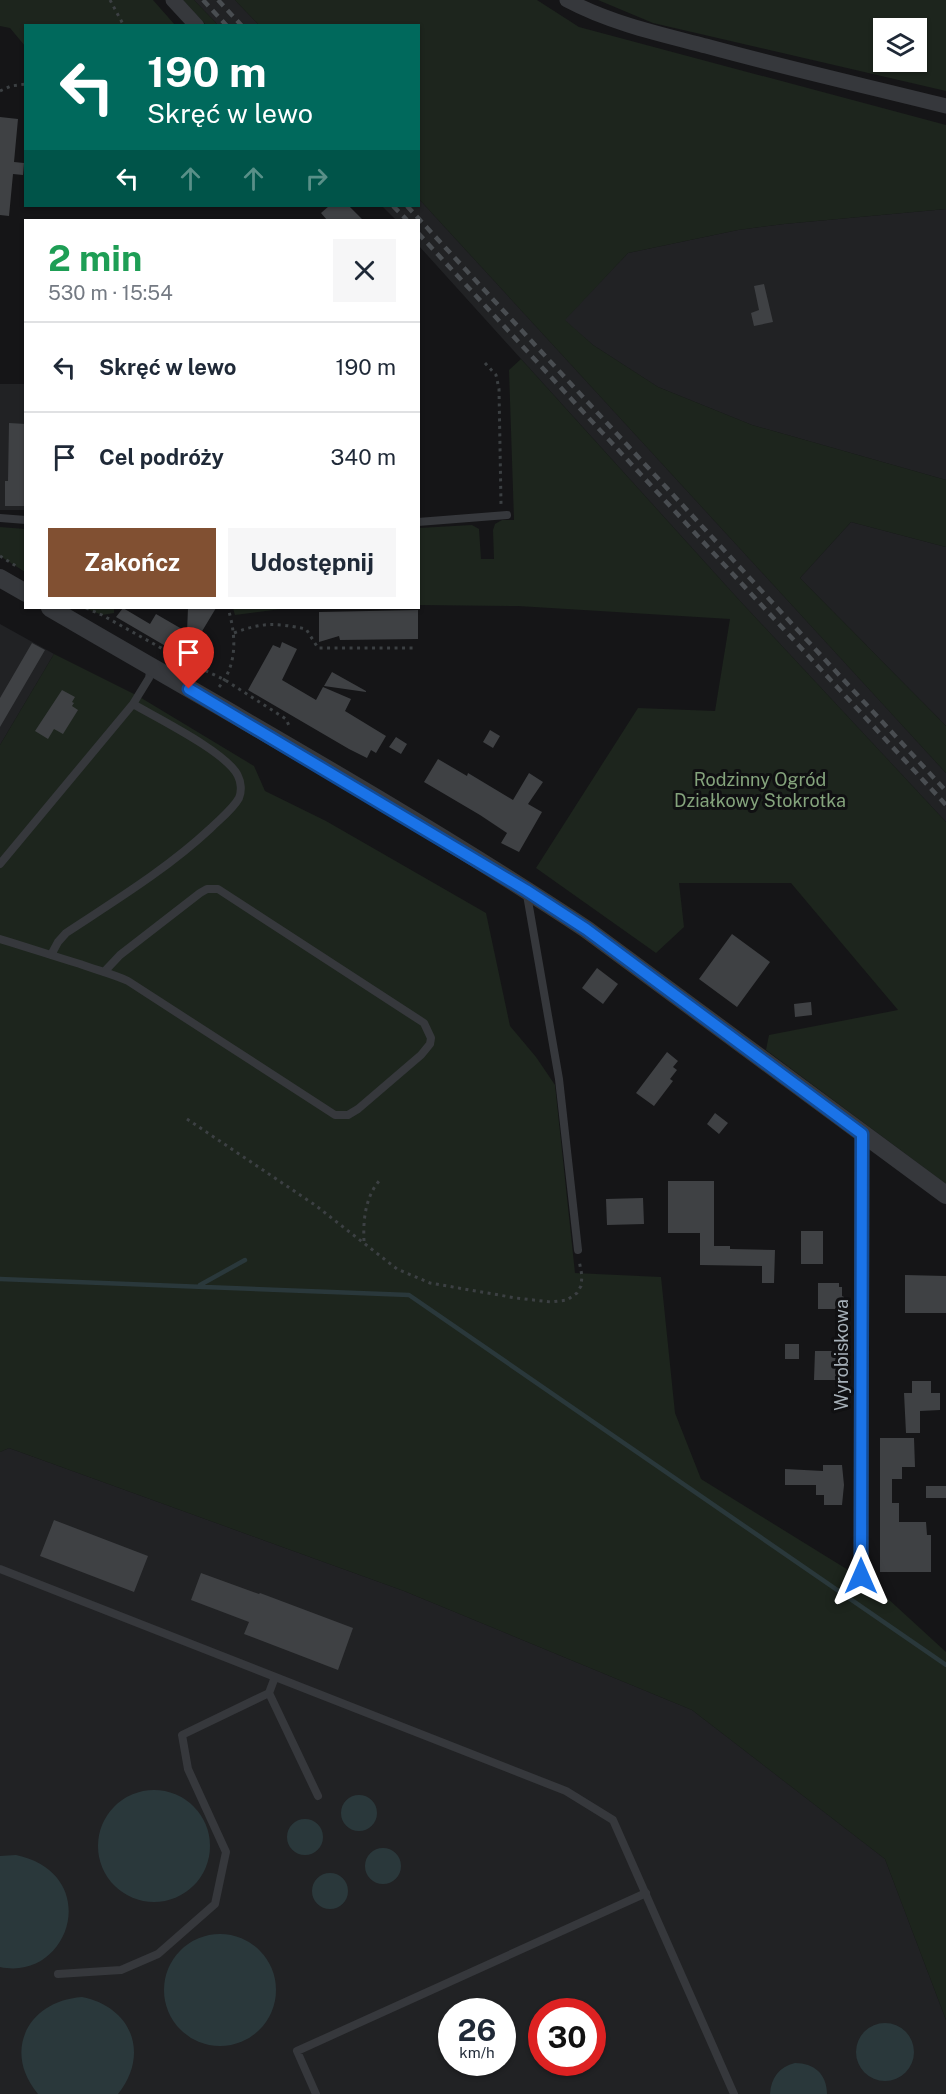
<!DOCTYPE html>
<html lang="pl">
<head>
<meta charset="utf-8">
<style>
  :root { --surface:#fff; --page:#f6f6f7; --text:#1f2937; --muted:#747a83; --line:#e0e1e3; --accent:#815032 }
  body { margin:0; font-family:"Public Sans",sans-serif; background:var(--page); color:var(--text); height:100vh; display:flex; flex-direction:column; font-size:22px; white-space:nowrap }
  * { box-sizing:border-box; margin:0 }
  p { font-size:20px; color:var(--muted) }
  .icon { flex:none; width:33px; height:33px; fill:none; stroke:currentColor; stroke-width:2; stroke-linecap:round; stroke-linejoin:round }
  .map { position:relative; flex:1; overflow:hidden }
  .details { position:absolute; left:24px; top:219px; width:396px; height:390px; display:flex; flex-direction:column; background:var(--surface); border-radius:0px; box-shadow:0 2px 4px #0004 }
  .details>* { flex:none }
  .top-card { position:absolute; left:24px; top:24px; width:396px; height:183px; border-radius:0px; box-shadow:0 2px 4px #0004; background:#00695c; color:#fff; overflow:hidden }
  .buttons { position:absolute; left:873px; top:18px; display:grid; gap:12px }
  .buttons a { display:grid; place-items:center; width:54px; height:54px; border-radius:0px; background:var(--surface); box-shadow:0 2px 4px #0004; font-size:30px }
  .speed { position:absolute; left:438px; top:1998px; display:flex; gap:12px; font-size:30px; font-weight:700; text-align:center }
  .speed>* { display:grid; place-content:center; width:78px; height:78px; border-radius:50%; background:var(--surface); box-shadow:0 2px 4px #0004; line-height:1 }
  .speed small { font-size:15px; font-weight:400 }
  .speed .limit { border:9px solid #d22; background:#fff; color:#111 }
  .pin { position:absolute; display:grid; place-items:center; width:51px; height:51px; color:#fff; margin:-62px -26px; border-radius:50% 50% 50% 0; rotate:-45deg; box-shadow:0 0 6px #0007 }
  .pin .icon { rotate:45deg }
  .me { position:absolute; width:66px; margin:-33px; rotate:0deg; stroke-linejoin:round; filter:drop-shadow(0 0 4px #0008) }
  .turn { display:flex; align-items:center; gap:21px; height:126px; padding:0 24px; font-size:27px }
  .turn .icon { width:78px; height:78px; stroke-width:2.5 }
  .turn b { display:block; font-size:42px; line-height:51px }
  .lanes { display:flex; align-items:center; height:57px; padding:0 24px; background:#0003; justify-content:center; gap:30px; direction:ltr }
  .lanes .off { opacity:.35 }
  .round { display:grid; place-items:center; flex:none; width:63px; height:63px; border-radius:0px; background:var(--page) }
  .summary { display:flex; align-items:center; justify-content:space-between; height:102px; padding:0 24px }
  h1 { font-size:36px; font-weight:700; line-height:45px; color:#1e9e55 }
  .cta { display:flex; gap:12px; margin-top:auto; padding:12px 24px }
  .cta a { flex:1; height:69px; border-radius:0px; background:var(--accent); color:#fff; font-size:24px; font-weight:700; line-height:69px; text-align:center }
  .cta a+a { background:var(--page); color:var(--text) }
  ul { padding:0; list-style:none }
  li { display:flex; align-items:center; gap:18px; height:90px; padding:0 24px; border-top:2px solid var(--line) }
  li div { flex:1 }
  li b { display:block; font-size:22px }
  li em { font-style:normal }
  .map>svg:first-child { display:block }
  .built { fill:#212224; fill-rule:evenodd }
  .green { fill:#1d251d; fill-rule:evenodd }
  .water { fill:#2a383b }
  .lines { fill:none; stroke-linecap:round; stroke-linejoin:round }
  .stream { stroke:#2a383b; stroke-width:4.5 }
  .building { fill:#3f4144 }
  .path { stroke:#3c4043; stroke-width:3; stroke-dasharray:3 4.5; stroke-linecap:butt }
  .service { stroke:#36383c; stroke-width:8 }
  .minor { stroke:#36383c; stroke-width:15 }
  .tertiary { stroke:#36383c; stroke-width:18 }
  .rail { stroke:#494d51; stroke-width:4.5; stroke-dasharray:8 6; stroke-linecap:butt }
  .route-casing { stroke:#114b97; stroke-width:15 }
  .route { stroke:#1a73e8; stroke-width:10 }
  .labels { text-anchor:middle; stroke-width:6; stroke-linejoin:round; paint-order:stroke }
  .park-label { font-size:18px; fill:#84a37c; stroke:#101012 }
  .street-label { font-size:18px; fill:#a6b0b8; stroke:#101012 }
</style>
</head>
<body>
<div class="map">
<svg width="946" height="2094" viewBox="0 0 946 2094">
  <rect width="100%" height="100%" fill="#151517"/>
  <!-- built -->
  <path class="built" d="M 194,0 L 235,0 L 259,25 L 218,25 Z
    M 419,199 L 946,773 L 946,822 L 740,601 L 419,246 L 418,220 L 396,220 L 382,206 L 418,206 Z
    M 946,209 L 946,480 L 752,425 L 658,387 L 593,345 L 564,320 L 628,253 L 738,230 L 784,224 Z
    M 0,384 L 25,384 L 25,510 L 0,510 Z
    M 851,522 L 946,547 L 946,726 L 800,578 Z
    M 0,624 L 54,654 L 0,745 Z
    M 9,1448 L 404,1591 L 692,1710 L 885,1859 L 946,2020 L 946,2094 L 0,2094 L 0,1452 ZM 452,2012 L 502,2012 L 502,2062 L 452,2062 ZM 542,2012 L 592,2012 L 592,2062 L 542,2062 Z"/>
  <!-- green -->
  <path class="green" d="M 0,0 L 153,0 L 175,25 L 26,26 L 25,46 L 10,28 L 0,26 Z
    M 183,0 L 194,0 L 218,25 L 206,25 Z
    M 235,0 L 537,0 L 579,27 L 946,125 L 946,209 L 784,224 L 738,230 L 628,253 L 565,320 L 593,345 L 658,387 L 752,425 L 946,480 L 946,547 L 851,522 L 800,578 L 946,726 L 946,773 L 419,199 L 418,26 L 259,25 Z
    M 598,0 L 946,0 L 946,91 L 653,23 ZM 916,28 L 916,62 L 884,62 L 884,28 Z
    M 521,359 L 740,601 L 946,822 L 946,1184 L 766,1050 L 769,1035 L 898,1010 L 791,883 L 679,883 L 684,927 L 656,953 L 536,868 L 638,708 L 715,711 L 730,619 L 518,606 L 419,605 L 419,528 L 472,525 L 479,529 L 481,559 L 494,559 L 493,530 L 495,524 L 502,520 L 514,520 L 509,370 Z
    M 0,527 L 25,529 L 25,572 L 0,556 Z
    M 85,608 L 114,608 L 114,613 L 102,615 Z
    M 233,608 L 289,608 L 235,615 Z
    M 54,654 L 138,696 L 254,766 L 265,791 L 326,821 L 486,913 L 510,1026 L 536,1057 L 555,1085 L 575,1273 L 661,1277 L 675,1413 L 701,1479 L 874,1586 L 946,1652 L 946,2020 L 885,1859 L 692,1710 L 404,1591 L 9,1448 L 0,1452 L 0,745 Z"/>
  <!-- water -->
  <path class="water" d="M98 1846a56 56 0 1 1 112 0a56 56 0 1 1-112 0Z
    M341 1813a18 18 0 1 1 36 0a18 18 0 1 1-36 0Z
    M287 1837a18 18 0 1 1 36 0a18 18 0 1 1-36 0Z
    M365 1866a18 18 0 1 1 36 0a18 18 0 1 1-36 0Z
    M 16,1855 C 104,1874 70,1982 0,1967 L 0,1856 Z
    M312 1891a18 18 0 1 1 36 0a18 18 0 1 1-36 0Z
    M164 1990a56 56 0 1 1 112 0a56 56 0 1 1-112 0Z
    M 82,1997 C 132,2007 150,2054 118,2094 L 38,2094 C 2,2051 28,2001 82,1997 Z
    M856 2052a29 29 0 1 1 58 0a29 29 0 1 1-58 0Z
    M 795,2063 C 814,2063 827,2074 827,2094 L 770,2094 C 771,2078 779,2067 795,2063 Z"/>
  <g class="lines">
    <!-- stream -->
    <path class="stream" d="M 0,1279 L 409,1295 L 946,1665
      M 200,1285 L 245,1260"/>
  </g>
  <!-- building -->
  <path class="building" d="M 0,117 L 18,119 L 14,162 L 24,163 L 23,175 L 13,174 L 9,216 L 0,215 Z
    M 329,206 L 349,206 L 363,220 L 327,220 L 321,213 Z
    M 764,284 L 773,322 L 754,326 L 751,313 L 759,310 L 754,286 Z
    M 9,423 L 26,424 L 26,506 L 5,506 L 5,481 L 8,481 Z
    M 123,608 L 150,624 L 156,614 L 187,632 L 188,608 L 216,608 L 186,658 L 116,617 Z
    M 418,610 L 418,639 L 340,640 L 339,636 L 319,642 L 319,612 Z
    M 282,642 L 297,649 L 282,680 L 316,700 L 323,687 L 351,699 L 345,711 L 386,736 L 376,753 L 371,750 L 367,758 L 349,749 L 248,690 L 273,645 L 280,648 Z
    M 32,643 L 45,650 L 0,727 L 0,698 Z
    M 332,672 L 366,691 L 366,692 L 324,686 Z
    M 62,690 L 75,697 L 72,702 L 74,703 L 72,706 L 78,710 L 63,734 L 54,729 L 48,739 L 35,731 Z
    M 490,730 L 500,736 L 493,748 L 483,742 Z
    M 396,737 L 407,744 L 401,754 L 389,747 Z
    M 438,759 L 467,776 L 468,773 L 513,800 L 529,773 L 543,782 L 528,804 L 542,812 L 519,852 L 501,843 L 507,833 L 480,815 L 424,782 Z
    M 732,934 L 770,962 L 737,1007 L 699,979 Z
    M 597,968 L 618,984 L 603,1004 L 582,988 Z
    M 811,1002 L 812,1015 L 795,1017 L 794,1004 Z
    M 667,1052 L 678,1061 L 673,1067 L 677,1070 L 670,1079 L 673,1081 L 654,1106 L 636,1093 Z
    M 715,1113 L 728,1123 L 719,1134 L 707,1124 Z
    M 668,1181 L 714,1181 L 714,1246 L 730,1246 L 730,1249 L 775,1250 L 774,1283 L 762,1283 L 762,1266 L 700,1265 L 700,1233 L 668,1233 Z
    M 643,1198 L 644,1224 L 607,1225 L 606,1199 Z
    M 801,1231 L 823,1231 L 823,1264 L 801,1264 Z
    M 905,1275 L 946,1276 L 946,1313 L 905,1313 Z
    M 818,1283 L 839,1283 L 839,1287 L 842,1287 L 842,1296 L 844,1297 L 843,1309 L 818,1309 Z
    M 785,1344 L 799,1344 L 799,1359 L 785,1359 Z
    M 815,1351 L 838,1351 L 838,1356 L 843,1356 L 843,1380 L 814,1380 Z
    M 912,1381 L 931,1381 L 931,1393 L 940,1393 L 940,1410 L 920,1411 L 920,1433 L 906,1433 L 904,1393 L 912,1393 Z
    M 880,1438 L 914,1438 L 915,1467 L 902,1467 L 902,1479 L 892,1479 L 892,1503 L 899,1503 L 899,1522 L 926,1522 L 927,1535 L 931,1535 L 931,1572 L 880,1572 Z
    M 823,1465 L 842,1465 L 844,1485 L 842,1505 L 824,1505 L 824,1495 L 816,1495 L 816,1485 L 785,1485 L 785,1469 L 823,1471 Z
    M 926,1486 L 946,1486 L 946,1498 L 926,1498 Z
    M 54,1520 L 148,1556 L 134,1592 L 40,1556 Z
    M 201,1573 L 259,1594 L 260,1593 L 353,1628 L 338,1670 L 244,1634 L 249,1622 L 191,1600 Z"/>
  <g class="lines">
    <!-- path -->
    <path class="path" d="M 110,0 L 124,26
      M 0,91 L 11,86 L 26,84
      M 485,363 L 496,375 L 499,389 L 501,504
      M 0,556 L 16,566
      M 86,608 L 102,615 L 179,658 L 225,680 L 286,719 L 290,728
      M 234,633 C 262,622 277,623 306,629 L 318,648 L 413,648
      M 219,687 C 238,664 236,635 228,608
      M 187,1119 L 315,1205 L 397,1269 L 430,1283 L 516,1298 L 551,1302 L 567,1300 L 577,1293 L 581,1286 L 582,1276 L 579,1260
      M 364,1241 C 363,1221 365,1198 379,1181"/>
    <!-- service -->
    <path class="service" d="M 0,518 L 26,520
      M 418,522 L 507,515
      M 0,864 L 133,704 L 149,678 L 151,667
      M 527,895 L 559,1079 L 578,1250
      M 0,939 C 27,947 53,956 80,964 C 96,970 113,974 128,981 L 335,1115 L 348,1115 L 358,1109 L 421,1055 L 430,1044 L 431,1038 L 424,1023 L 218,889 L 207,889 L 200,893 L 120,955 L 104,972
      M 51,955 L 58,942 L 66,933 C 116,900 167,869 211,828 C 220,819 233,809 239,798 C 242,791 241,782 238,776 C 228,753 157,718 133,704
      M 0,1569 L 566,1791 L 613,1820 L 734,2094
      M 269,1693 L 318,1796
      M 58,1974 L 121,1970 L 158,1954 L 215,1904 L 226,1852 L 188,1769 L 182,1735 L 269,1693 L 275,1677
      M 316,2094 L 297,2051 L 646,1893"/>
    <!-- minor -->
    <path class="minor" d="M 173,0 L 197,26
      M 567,0 C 610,23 659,34 706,46 C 786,68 866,86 946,106
      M 861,1576 L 862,1134"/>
    <!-- tertiary -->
    <path class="tertiary" d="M 0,578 L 26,593
      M 50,608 C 230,713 412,814 586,929 L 946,1195"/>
    <!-- rail -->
    <path class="rail" d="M 203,0 L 227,26
      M 218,0 L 242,26
      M 393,206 L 407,220
      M 407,206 L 946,791
      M 418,233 L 946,805"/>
  </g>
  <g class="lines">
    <defs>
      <path id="route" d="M 189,689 L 526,890 L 586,929 L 862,1134 L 861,1576"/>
    </defs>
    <!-- route casing -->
    <use href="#route" class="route-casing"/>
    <!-- route -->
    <use href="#route" class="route"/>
  </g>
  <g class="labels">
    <!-- park labels -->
    <g class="park-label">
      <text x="760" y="786">Rodzinny Ogród<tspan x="760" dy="21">Działkowy Stokrotka</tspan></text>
    </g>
    <!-- street labels -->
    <g class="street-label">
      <text transform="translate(842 1355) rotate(-90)" y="6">Wyrobiskowa</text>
    </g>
  </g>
</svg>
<div class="buttons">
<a><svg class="icon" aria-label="layers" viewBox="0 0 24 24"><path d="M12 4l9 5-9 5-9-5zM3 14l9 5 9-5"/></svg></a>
</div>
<div class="speed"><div>26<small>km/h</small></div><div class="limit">30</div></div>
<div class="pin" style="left:189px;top:689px;background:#d93025"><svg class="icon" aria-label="arrive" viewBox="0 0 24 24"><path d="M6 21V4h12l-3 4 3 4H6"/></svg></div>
<svg class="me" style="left:861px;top:1576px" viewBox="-20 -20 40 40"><path d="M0-17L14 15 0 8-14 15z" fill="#1a73e8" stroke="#fff" stroke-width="4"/></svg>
<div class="top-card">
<div class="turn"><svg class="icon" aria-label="left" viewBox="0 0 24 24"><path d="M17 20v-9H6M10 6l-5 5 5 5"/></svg><div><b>190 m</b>Skręć w lewo</div></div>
<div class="lanes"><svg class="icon" aria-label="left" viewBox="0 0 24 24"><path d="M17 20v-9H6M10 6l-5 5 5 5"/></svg><svg class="icon off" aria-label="ahead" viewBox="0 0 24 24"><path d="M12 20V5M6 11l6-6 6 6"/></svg><svg class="icon off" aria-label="ahead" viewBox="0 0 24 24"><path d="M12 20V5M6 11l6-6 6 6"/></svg><svg class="icon off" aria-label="right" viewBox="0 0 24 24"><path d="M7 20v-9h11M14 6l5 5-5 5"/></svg></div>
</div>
<section class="details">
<div class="summary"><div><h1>2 min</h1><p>530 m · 15:54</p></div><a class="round"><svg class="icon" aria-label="close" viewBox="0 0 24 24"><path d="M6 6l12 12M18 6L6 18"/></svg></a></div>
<ul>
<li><svg class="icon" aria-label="left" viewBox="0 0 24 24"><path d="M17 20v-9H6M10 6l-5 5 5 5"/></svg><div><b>Skręć w lewo</b></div><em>190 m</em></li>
<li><svg class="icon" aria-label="arrive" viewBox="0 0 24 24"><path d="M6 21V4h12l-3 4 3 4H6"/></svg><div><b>Cel podróży</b></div><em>340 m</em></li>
</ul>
<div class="cta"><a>Zakończ</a><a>Udostępnij</a></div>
</section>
</div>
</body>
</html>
